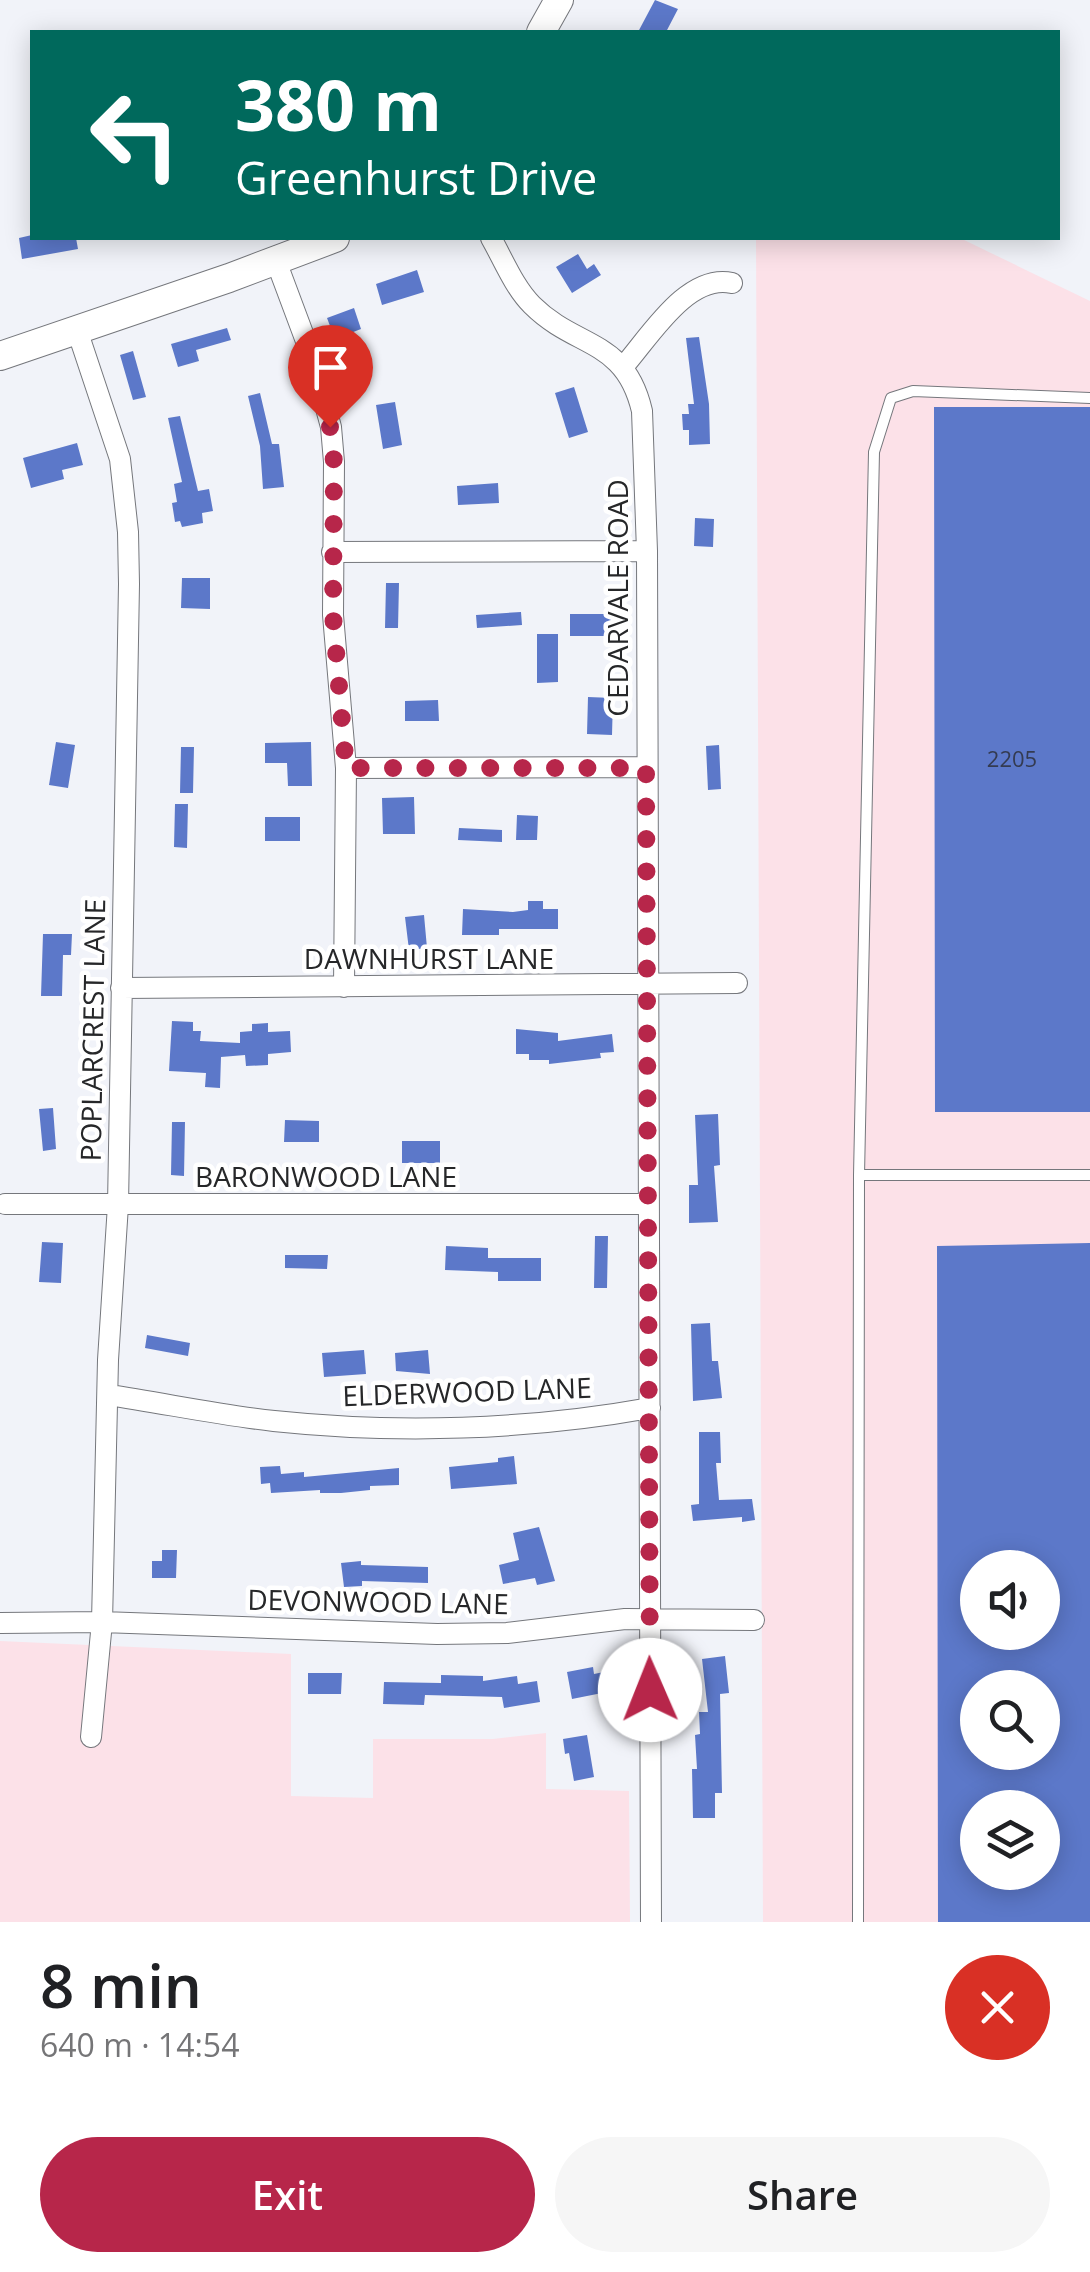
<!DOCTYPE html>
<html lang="en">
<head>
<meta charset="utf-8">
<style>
  :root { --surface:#fff; --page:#f6f6f6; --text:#202124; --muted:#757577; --accent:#b7264a }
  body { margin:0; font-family:"Open Sans",sans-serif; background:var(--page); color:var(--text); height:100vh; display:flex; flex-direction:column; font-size:38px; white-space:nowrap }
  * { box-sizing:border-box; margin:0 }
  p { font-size:32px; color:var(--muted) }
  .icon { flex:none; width:55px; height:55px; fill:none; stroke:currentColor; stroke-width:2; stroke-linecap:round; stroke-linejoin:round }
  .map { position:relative; height:1922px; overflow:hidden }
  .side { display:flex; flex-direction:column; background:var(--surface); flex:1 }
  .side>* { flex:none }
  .banner { position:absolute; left:30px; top:30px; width:1030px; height:210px; border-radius:0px; box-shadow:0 5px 25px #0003; background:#00695c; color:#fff; overflow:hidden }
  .tools { position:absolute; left:960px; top:1550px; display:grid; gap:20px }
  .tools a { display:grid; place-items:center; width:100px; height:100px; border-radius:50%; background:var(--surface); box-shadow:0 5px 25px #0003; font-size:50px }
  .pin { position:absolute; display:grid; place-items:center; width:85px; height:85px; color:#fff; margin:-102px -42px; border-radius:50% 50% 50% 0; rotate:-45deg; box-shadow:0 0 10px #0007 }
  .pin .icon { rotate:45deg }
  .me { position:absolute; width:110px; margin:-55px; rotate:359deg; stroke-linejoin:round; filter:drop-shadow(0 0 8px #0008) }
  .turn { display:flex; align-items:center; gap:35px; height:210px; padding:0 40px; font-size:45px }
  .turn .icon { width:130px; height:130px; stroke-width:2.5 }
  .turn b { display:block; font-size:70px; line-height:85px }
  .round { display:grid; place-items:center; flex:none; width:105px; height:105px; border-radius:52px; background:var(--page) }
  .summary { display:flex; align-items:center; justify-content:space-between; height:170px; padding:0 40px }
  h1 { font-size:60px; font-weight:600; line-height:75px }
  .primary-button { display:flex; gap:20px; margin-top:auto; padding:20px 40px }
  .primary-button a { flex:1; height:115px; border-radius:60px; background:var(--accent); color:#fff; font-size:40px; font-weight:600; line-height:115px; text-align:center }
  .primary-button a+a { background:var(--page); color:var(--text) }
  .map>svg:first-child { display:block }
  .industrial { fill:#fce1e8; fill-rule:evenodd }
  .building { fill:#5c78c9; fill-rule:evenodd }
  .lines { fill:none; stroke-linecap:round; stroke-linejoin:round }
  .lane-casing { stroke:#75777c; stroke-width:12 }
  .street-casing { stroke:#75777c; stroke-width:22 }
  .secondary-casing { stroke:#75777c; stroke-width:30 }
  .lane { stroke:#fff; stroke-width:10 }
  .street { stroke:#fff; stroke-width:20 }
  .secondary { stroke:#fff; stroke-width:28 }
  .route { stroke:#b7264a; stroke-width:18; stroke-dasharray:0 32.4 }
  .labels { text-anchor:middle; stroke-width:9; stroke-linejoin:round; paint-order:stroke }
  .number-label { font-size:22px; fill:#343b51 }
  .street-label { font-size:28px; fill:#262729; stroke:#fff }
</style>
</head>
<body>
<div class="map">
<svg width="1090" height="1922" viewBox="0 0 1090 1922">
  <rect width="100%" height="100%" fill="#f1f3f9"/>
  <!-- industrial -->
  <path class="industrial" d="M 756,238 L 960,238 L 1090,301 L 1090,1922 L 763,1922 ZM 978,1568 L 1042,1568 L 1042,1632 L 978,1632 ZM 978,1688 L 1042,1688 L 1042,1752 L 978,1752 ZM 978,1808 L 1042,1808 L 1042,1872 L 978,1872 Z
    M 0,1641 L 291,1654 L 291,1796 L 373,1798 L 373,1739 L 493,1739 L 546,1733 L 546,1789 L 629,1791 L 630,1922 L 0,1922 Z"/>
  <!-- building -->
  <path class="building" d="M 655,0 L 678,9 L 666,32 L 638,32 Z
    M 32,235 L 76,238 L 78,249 L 22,259 L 19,238 Z
    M 578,254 L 587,269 L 594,264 L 601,275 L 572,293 L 556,267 Z
    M 417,270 L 424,292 L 382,305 L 376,284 Z
    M 354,308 L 361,329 L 335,339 L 327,318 Z
    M 227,328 L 231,340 L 196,350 L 199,361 L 178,367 L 171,344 Z
    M 699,337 L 709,404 L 710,444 L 689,445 L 689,430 L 683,430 L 682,414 L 689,414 L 688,404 L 694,404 L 686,338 Z
    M 133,351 L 146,397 L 133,400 L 120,355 Z
    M 574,387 L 588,432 L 569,438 L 555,393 Z
    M 260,393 L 272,444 L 279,444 L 284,487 L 263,489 L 260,446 L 248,396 Z
    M 395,402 L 402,445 L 383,449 L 376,405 Z
    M 934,407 L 1090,407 L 1090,1112 L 935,1112 Z
    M 180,416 L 198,491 L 209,489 L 213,511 L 202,513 L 203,523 L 182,527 L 180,521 L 175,522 L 172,503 L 177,502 L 174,484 L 182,482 L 168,418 Z
    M 77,443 L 83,465 L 62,470 L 64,479 L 31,488 L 23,458 Z
    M 498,483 L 499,503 L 458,505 L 457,486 Z
    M 695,518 L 714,519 L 713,547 L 694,546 Z
    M 182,578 L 210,578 L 210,609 L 181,608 Z
    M 386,583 L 399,583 L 398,628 L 385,628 Z
    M 521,612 L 522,625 L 477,628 L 476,615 Z
    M 570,614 L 612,614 L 612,636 L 570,636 Z
    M 537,634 L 558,634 L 558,682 L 537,683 Z
    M 588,697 L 613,698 L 612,735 L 587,734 Z
    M 438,700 L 439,721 L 405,721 L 405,701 Z
    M 56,742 L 75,745 L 68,788 L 49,785 Z
    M 311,742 L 312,786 L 288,786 L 287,763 L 265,763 L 265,743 Z
    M 719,745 L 721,789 L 708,790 L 706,746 Z
    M 181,747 L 194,747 L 193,793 L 180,793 Z
    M 414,797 L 415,834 L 383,834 L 382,798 Z
    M 175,804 L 188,804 L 187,848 L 174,847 Z
    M 517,815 L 538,816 L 537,840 L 516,840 Z
    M 265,817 L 300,817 L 300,841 L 265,841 Z
    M 459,828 L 502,830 L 502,842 L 458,840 Z
    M 528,901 L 543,901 L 543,909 L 558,909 L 558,929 L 499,929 L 499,935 L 462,935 L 463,909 L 513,912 L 528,910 Z
    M 424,915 L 427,948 L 409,950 L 405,917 Z
    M 43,934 L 72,934 L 71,955 L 63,955 L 62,996 L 41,996 Z
    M 172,1021 L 193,1022 L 193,1031 L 201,1031 L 200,1041 L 240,1043 L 240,1032 L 252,1031 L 252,1024 L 268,1023 L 268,1032 L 290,1031 L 291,1052 L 268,1054 L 268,1065 L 246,1066 L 245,1055 L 221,1057 L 220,1088 L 205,1087 L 206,1073 L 169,1071 Z
    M 516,1029 L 558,1033 L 558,1041 L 612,1034 L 614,1052 L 600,1053 L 601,1058 L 549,1064 L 549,1060 L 529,1060 L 529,1054 L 516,1054 Z
    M 53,1108 L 56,1149 L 43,1151 L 39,1109 Z
    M 718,1114 L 720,1165 L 714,1166 L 718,1222 L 689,1223 L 689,1185 L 698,1185 L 695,1115 Z
    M 285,1120 L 319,1121 L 319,1142 L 284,1142 Z
    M 172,1122 L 185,1122 L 184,1176 L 171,1175 Z
    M 402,1141 L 440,1141 L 440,1163 L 402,1163 Z
    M 595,1236 L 608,1236 L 607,1288 L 594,1288 Z
    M 42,1242 L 63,1243 L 61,1283 L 39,1282 Z
    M 1090,1243 L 1090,1922 L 938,1922 L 937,1246 ZM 978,1568 L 1042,1568 L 1042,1632 L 978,1632 ZM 978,1688 L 1042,1688 L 1042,1752 L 978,1752 ZM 978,1808 L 1042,1808 L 1042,1872 L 978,1872 Z
    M 446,1246 L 488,1248 L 488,1258 L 541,1258 L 541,1281 L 498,1281 L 498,1272 L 445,1270 Z
    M 285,1255 L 328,1255 L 327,1269 L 285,1268 Z
    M 710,1323 L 712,1361 L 718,1361 L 722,1398 L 693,1401 L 691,1324 Z
    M 147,1335 L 190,1343 L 188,1356 L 145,1348 Z
    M 364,1350 L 366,1374 L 324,1377 L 322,1353 Z
    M 428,1350 L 430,1374 L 396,1371 L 395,1353 Z
    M 699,1432 L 720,1432 L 721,1463 L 716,1463 L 719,1500 L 752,1499 L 755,1520 L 742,1522 L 742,1517 L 693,1521 L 691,1505 L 699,1504 Z
    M 514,1456 L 517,1484 L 451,1489 L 449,1467 L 498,1462 L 498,1458 Z
    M 280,1466 L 281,1474 L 304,1472 L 304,1477 L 399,1468 L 399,1485 L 370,1486 L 370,1490 L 341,1493 L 320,1493 L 320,1490 L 271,1493 L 270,1483 L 261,1484 L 260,1467 Z
    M 539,1527 L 555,1581 L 537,1585 L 535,1578 L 503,1584 L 499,1565 L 519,1560 L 513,1533 Z
    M 162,1550 L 177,1550 L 176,1578 L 152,1578 L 152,1561 L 162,1561 Z
    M 361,1561 L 361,1565 L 428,1567 L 428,1583 L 362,1581 L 362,1586 L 344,1587 L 341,1563 Z
    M 725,1656 L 729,1693 L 720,1694 L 722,1793 L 715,1793 L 715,1818 L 693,1818 L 692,1769 L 697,1769 L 695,1735 L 700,1734 L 699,1712 L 708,1712 L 702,1659 Z
    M 593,1667 L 594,1674 L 614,1670 L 617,1690 L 572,1699 L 567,1672 Z
    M 308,1673 L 342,1673 L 341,1694 L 308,1694 Z
    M 441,1675 L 483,1676 L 483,1681 L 517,1676 L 518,1684 L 537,1681 L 540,1702 L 504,1708 L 502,1697 L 425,1695 L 424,1705 L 383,1704 L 384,1682 L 441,1683 Z
    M 587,1735 L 594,1777 L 574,1781 L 569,1753 L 565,1754 L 563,1739 Z"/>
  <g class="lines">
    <defs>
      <path id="lane" d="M 859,1175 L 1090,1175
        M 858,1922 L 859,1175 L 874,452 L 891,398 L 913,391 L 1090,398"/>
      <path id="street" d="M 491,238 C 503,259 514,287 532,305 C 576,349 625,338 642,411 L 647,551 L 651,1922
        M 276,261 L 313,360 L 331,427 L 334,462 L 333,615 L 346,768 L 344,987
        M 77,330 L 120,459 L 128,532 L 129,584 L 118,1205 L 108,1360 L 102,1622 L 91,1737
        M 623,367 C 649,338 687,273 732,283
        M 332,552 L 647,551
        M 346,768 L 647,767
        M 121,988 L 737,983
        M 5,1204 L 648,1204
        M 108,1395 C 163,1403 219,1415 274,1421 C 397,1434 528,1430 650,1408
        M 0,1623 L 102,1622 L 437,1634 L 507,1633 L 625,1619 L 754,1620"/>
      <path id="secondary" d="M 541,32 L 559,0
        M 0,356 L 229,278 L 335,238"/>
    </defs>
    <!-- lane casing -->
    <use href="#lane" class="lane-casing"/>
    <!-- street casing -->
    <use href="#street" class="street-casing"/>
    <!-- secondary casing -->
    <use href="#secondary" class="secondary-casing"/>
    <!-- lane -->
    <use href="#lane" class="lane"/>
    <!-- street -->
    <use href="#street" class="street"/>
    <!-- secondary -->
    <use href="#secondary" class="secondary"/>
  </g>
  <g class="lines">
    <!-- route -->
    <path class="route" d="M 330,427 L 334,462 L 333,615 L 346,768 L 646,768 L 650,1690"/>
  </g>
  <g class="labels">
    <!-- number labels -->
    <g class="number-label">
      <text x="1012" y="767">2205</text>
    </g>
    <!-- street labels -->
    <g class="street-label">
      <text transform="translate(618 598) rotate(-90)" y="10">CEDARVALE ROAD</text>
      <text x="429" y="969">DAWNHURST LANE</text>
      <text transform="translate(93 1030) rotate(-89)" y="10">POPLARCREST LANE</text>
      <text x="326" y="1187">BARONWOOD LANE</text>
      <text transform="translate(467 1392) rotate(-2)" y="10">ELDERWOOD LANE</text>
      <text transform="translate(378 1602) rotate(1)" y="10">DEVONWOOD LANE</text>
    </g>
  </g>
</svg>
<div class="tools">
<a><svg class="icon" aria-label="sound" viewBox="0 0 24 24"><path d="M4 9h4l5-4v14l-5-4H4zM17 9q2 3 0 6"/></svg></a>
<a><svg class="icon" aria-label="search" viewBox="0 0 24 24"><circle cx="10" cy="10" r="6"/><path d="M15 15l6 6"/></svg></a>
<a><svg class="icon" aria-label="layers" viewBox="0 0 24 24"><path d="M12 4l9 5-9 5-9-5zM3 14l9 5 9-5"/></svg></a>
</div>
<div class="pin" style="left:330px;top:427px;background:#d93025"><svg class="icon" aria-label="arrive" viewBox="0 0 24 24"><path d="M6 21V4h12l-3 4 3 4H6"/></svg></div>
<svg class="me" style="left:650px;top:1690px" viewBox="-20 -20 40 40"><circle r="19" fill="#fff"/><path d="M0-13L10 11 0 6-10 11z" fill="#b7264a"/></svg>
<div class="banner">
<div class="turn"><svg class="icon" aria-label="left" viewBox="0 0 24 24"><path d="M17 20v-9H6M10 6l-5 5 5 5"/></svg><div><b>380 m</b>Greenhurst Drive</div></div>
</div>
</div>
<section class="side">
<div class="summary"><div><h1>8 min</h1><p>640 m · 14:54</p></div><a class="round" style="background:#d93025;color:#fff"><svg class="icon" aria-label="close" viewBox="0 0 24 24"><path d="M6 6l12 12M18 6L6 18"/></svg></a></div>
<div class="primary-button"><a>Exit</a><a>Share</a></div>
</section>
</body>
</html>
